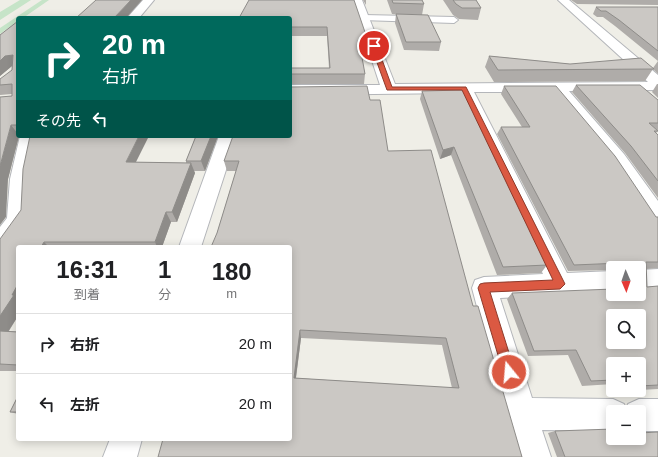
<!DOCTYPE html>
<html lang="ja">
<head>
<meta charset="utf-8">
<style>
  :root { --surface:#fff; --page:#f6f6f6; --text:#202124; --muted:#757577; --line:#e0e0e0 }
  body { margin:0; font-family:Helvetica,"Noto Sans JP",sans-serif; background:var(--page); color:var(--text); height:100vh; display:flex; flex-direction:column; font-size:15px; white-space:nowrap }
  * { box-sizing:border-box; margin:0 }
  p { font-size:13px; color:var(--muted) }
  .icon { flex:none; width:22px; height:22px; fill:none; stroke:currentColor; stroke-width:2; stroke-linecap:round; stroke-linejoin:round }
  .map { position:relative; flex:1; overflow:hidden }
  .side { position:absolute; left:16px; top:245px; width:276px; height:196px; display:flex; flex-direction:column; background:var(--surface); border-radius:4px; box-shadow:0 2px 10px #0003 }
  .side>* { flex:none }
  .top-card { position:absolute; left:16px; top:16px; width:276px; height:122px; border-radius:4px; box-shadow:0 2px 10px #0003; background:#00695c; color:#fff; overflow:hidden }
  .needle { width:26px; rotate:178deg }
  .controls { position:absolute; left:606px; top:261px; display:grid; gap:8px }
  .controls a { display:grid; place-items:center; width:40px; height:40px; border-radius:4px; background:var(--surface); box-shadow:0 2px 10px #0003; font-size:20px }
  .pin { position:absolute; display:grid; place-items:center; width:34px; height:34px; color:#fff; margin:-17px; border:2px solid #fff; border-radius:50%; box-shadow:0 1px 4px #0007 }
  .me { position:absolute; width:44px; margin:-22px; rotate:343deg; stroke-linejoin:round; filter:drop-shadow(0 0 3px #0008) }
  .turn { display:flex; align-items:center; gap:14px; height:84px; padding:0 20px; font-size:18px }
  .turn .icon { width:52px; height:52px; stroke-width:2.5 }
  .turn b { display:block; font-size:28px; line-height:34px }
  .then { display:flex; align-items:center; height:38px; padding:0 20px; background:#0003; gap:8px; font-size:15px }
  .eta { display:flex; justify-content:space-evenly; align-items:center; height:68px; text-align:center }
  .eta b { font-size:24px; font-weight:600; line-height:28px }
  ul { padding:0; list-style:none }
  li { display:flex; align-items:center; gap:12px; height:60px; padding:0 20px; border-top:1px solid var(--line) }
  li div { flex:1 }
  li b { display:block; font-size:15px }
  li em { font-style:normal }
  .map>svg:first-child { display:block }
  .green { fill:#c6e4c8 }
  .lines { fill:none; stroke-linecap:round; stroke-linejoin:round }
  .lane-casing { stroke:#b4b6ba; stroke-width:2 }
  .street-casing { stroke:#b4b6ba; stroke-width:2 }
  .lane { fill:#fff; fill-rule:evenodd }
  .street { fill:#fff; fill-rule:evenodd }
  .wall { fill:#afaca9; fill-rule:evenodd }
  .shaded-wall { fill:#8e8c89 }
  .building { fill:#cbc8c4; stroke:#8e8c89; fill-rule:evenodd }
  .route { fill:#db5942; stroke:#8e3a2b }
</style>
</head>
<body>
<div class="map">
<svg width="658" height="457" viewBox="0 0 658 457">
  <rect width="100%" height="100%" fill="#efeee7"/>
  <!-- green -->
  <path class="green" d="M 20,0 L 31,0 L 0,20 L 0,12 Z
    M 42,0 L 49,0 L 23,18 L 18,18 L 18,21 L 0,34 L 0,28 Z"/>
  <g class="lines">
    <defs>
      <path id="lane" d="M 364,15 L 454,17 L 458,20 L 454,23 L 361,20 L 361,16 Z"/>
      <path id="street" d="M 143,0 L 154,0 L 139,18 L 127,18 Z
        M 352,0 L 362,0 L 395,84 L 648,82 L 558,0 L 569,0 L 658,75 L 658,90 L 569,91 L 624,154 L 658,201 L 658,225 L 650,223 L 610,162 L 553,92 L 474,92 L 567,273 L 613,271 L 613,293 L 500,298 L 532,398 L 613,399 L 624,404 L 626,409 L 628,404 L 639,399 L 658,399 L 658,431 L 639,431 L 639,412 L 613,412 L 613,431 L 542,430 L 551,457 L 517,457 L 472,288 L 475,280 L 484,277 L 543,274 L 459,93 L 290,95 L 290,85 L 380,85 Z
        M 20,136 L 38,136 L 30,179 L 29,220 L 8,250 L 0,253 L 0,227 L 7,218 L 10,179 Z
        M 219,136 L 237,136 L 201,247 L 179,247 Z
        M 658,269 L 658,291 L 639,292 L 639,270 Z
        M 110,439 L 142,439 L 137,457 L 103,457 Z"/>
    </defs>
    <!-- lane casing -->
    <use href="#lane" class="lane-casing"/>
    <!-- street casing -->
    <use href="#street" class="street-casing"/>
    <!-- lane -->
    <use href="#lane" class="lane"/>
    <!-- street -->
    <use href="#street" class="street"/>
  </g>
  <!-- wall -->
  <path class="wall" d="M 249,0 L 368,41 L 367,50 L 360,50 L 365,74 L 364,84 L 290,84 L 290,68 L 329,68 L 327,36 L 290,36 L 290,18 Z
    M 363,0 L 366,0 L 366,5 Z
    M 387,0 L 422,0 L 424,4 L 422,15 L 392,14 Z
    M 443,0 L 476,0 L 481,8 L 478,20 L 459,19 L 453,15 Z
    M 571,0 L 658,0 L 658,5 L 577,4 Z
    M 596,7 L 658,7 L 658,61 L 615,26 L 603,17 L 597,17 L 593,14 Z
    M 396,14 L 441,42 L 439,51 L 404,50 L 395,23 Z
    M 18,21 L 18,136 L 19,136 L 8,179 L 6,217 L 12,94 L 0,95 L 0,85 L 12,70 L 12,66 L 0,76 L 0,35 Z
    M 489,56 L 570,64 L 653,68 L 658,61 L 658,74 L 653,69 L 645,81 L 494,82 L 485,67 Z
    M 657,84 L 658,84 L 658,98 L 652,92 Z
    M 576,85 L 658,100 L 658,130 L 657,130 L 658,131 L 656,133 L 658,135 L 658,198 L 625,153 L 572,92 Z
    M 504,86 L 656,217 L 658,217 L 658,268 L 646,269 L 647,287 L 658,286 L 658,389 L 639,390 L 639,364 L 613,364 L 613,384 L 582,386 L 568,355 L 528,356 L 507,299 L 512,293 L 639,294 L 639,268 L 613,268 L 613,270 L 568,271 L 497,134 L 501,127 L 522,127 L 501,94 Z
    M 422,91 L 547,265 L 541,273 L 497,275 L 451,155 L 440,159 L 420,99 Z
    M 370,100 L 388,151 L 473,306 L 522,457 L 290,439 L 217,233 L 236,171 L 227,171 L 224,161 ZM 301,338 L 442,345 L 452,388 L 296,378 Z
    M 196,136 L 218,136 L 205,171 L 194,171 L 195,173 L 177,222 L 171,222 L 162,247 L 18,247 L 18,316 L 9,331 L 18,332 L 18,371 L 0,371 L 0,239 L 136,162 L 186,163 L 186,161 Z
    M 18,396 L 18,414 L 10,412 Z
    M 555,431 L 613,438 L 658,457 L 557,457 L 548,433 Z"/>
  <!-- shaded-wall -->
  <path class="shaded-wall" d="M 131,0 L 142,0 L 126,18 L 114,18 Z
    M 13,55 L 12,66 L 0,76 L 0,61 L 5,56 Z
    M 11,125 L 18,134 L 18,136 L 19,136 L 8,179 L 6,217 L 0,225 L 0,166 Z
    M 139,136 L 149,136 L 131,172 L 126,162 Z
    M 211,136 L 218,136 L 205,171 L 201,161 Z
    M 454,147 L 451,155 L 440,159 L 443,150 Z
    M 191,163 L 195,173 L 177,222 L 172,212 Z
    M 166,212 L 171,222 L 162,247 L 157,247 L 155,242 Z
    M 44,242 L 49,247 L 41,247 Z
    M 18,284 L 18,316 L 4,338 L 0,336 L 0,316 L 12,295 Z
    M 300,330 L 301,338 L 295,384 L 294,378 Z"/>
  <!-- building -->
  <path class="building" d="M 96,0 L 131,0 L 114,18 L 76,18 Z
    M 249,0 L 354,0 L 368,41 L 359,41 L 365,74 L 290,74 L 290,68 L 330,68 L 327,27 L 290,27 L 290,18 L 239,18 Z
    M 392,0 L 422,0 L 424,4 L 393,3 Z
    M 453,0 L 476,0 L 481,8 L 462,8 L 456,4 Z
    M 596,7 L 658,7 L 658,51 L 619,20 L 606,11 L 601,11 Z
    M 396,14 L 428,15 L 441,42 L 406,42 Z
    M 18,21 L 18,125 L 11,125 L 0,166 L 0,97 L 12,96 L 12,84 L 0,85 L 0,79 L 12,70 L 13,55 L 5,56 L 0,61 L 0,35 Z
    M 489,56 L 570,64 L 641,58 L 654,69 L 498,70 Z
    M 576,85 L 640,85 L 658,100 L 658,123 L 649,123 L 658,131 L 654,131 L 658,135 L 658,181 L 631,146 Z
    M 367,86 L 370,100 L 380,100 L 388,151 L 431,150 L 473,306 L 478,306 L 522,457 L 158,457 L 163,439 L 290,439 L 290,247 L 211,247 L 217,233 L 239,161 L 224,161 L 233,136 L 290,136 L 290,87 ZM 300,330 L 446,338 L 459,388 L 294,378 Z
    M 504,86 L 556,86 L 615,156 L 656,217 L 658,217 L 658,262 L 646,262 L 647,287 L 658,286 L 658,385 L 639,386 L 639,364 L 613,364 L 613,380 L 591,381 L 576,350 L 534,351 L 512,293 L 613,289 L 613,294 L 639,294 L 639,268 L 622,268 L 622,264 L 621,263 L 574,265 L 501,127 L 530,127 ZM 613,316 L 639,316 L 639,342 L 613,342 Z
    M 463,90 L 547,265 L 503,267 L 454,147 L 443,150 L 422,91 Z
    M 30,136 L 139,136 L 126,162 L 191,163 L 172,212 L 166,212 L 155,242 L 44,242 L 41,247 L 18,247 L 18,284 L 12,295 L 14,295 L 0,316 L 0,239 L 21,210 L 23,169 Z
    M 196,136 L 211,136 L 201,161 L 186,161 Z
    M 0,331 L 18,332 L 18,365 L 0,364 Z
    M 18,396 L 18,412 L 10,412 Z
    M 613,429 L 613,438 L 639,438 L 639,433 L 658,432 L 658,457 L 565,457 L 555,431 Z"/>
  <!-- route -->
  <path class="route" d="M 374,45 L 377,46 L 392,87 L 466,87 L 565,284 L 560,289 L 490,292 L 515,372 L 513,376 L 509,378 L 505,376 L 503,372 L 478,288 L 480,284 L 484,283 L 553,280 L 462,90 L 387,90 L 371,46 Z"/>
</svg>
<div class="controls">
<a><svg class="needle" viewBox="-14 -14 28 28"><path d="M0-13l5 13h-10z" fill="#e53935"/><path d="M0 13l5-13h-10z" fill="#757577"/></svg></a>
<a><svg class="icon" aria-label="search" viewBox="0 0 24 24"><circle cx="10" cy="10" r="6"/><path d="M15 15l6 6"/></svg></a>
<a>+</a>
<a>−</a>
</div>
<div class="pin" style="left:374px;top:46px;background:#d93025"><svg class="icon" aria-label="arrive" viewBox="0 0 24 24"><path d="M6 21V4h12l-3 4 3 4H6"/></svg></div>
<svg class="me" style="left:509px;top:372px" viewBox="-20 -20 40 40"><circle r="17" fill="#db5942" stroke="#fff" stroke-width="3"/><path d="M0-11L8 9 0 5-8 9z" fill="#fff"/></svg>
<div class="top-card">
<div class="turn"><svg class="icon" aria-label="right" viewBox="0 0 24 24"><path d="M7 20v-9h11M14 6l5 5-5 5"/></svg><div><b>20 m</b>右折</div></div>
<div class="then">その先<svg class="icon" aria-label="left" viewBox="0 0 24 24"><path d="M17 20v-9H6M10 6l-5 5 5 5"/></svg></div>
</div>
<section class="side">
<div class="eta">
<div><b>16:31</b><p>到着</p></div>
<div><b>1</b><p>分</p></div>
<div><b>180</b><p>m</p></div>
</div>
<ul>
<li><svg class="icon" aria-label="right" viewBox="0 0 24 24"><path d="M7 20v-9h11M14 6l5 5-5 5"/></svg><div><b>右折</b></div><em>20 m</em></li>
<li><svg class="icon" aria-label="left" viewBox="0 0 24 24"><path d="M17 20v-9H6M10 6l-5 5 5 5"/></svg><div><b>左折</b></div><em>20 m</em></li>
</ul>
</section>
</div>
</body>
</html>
